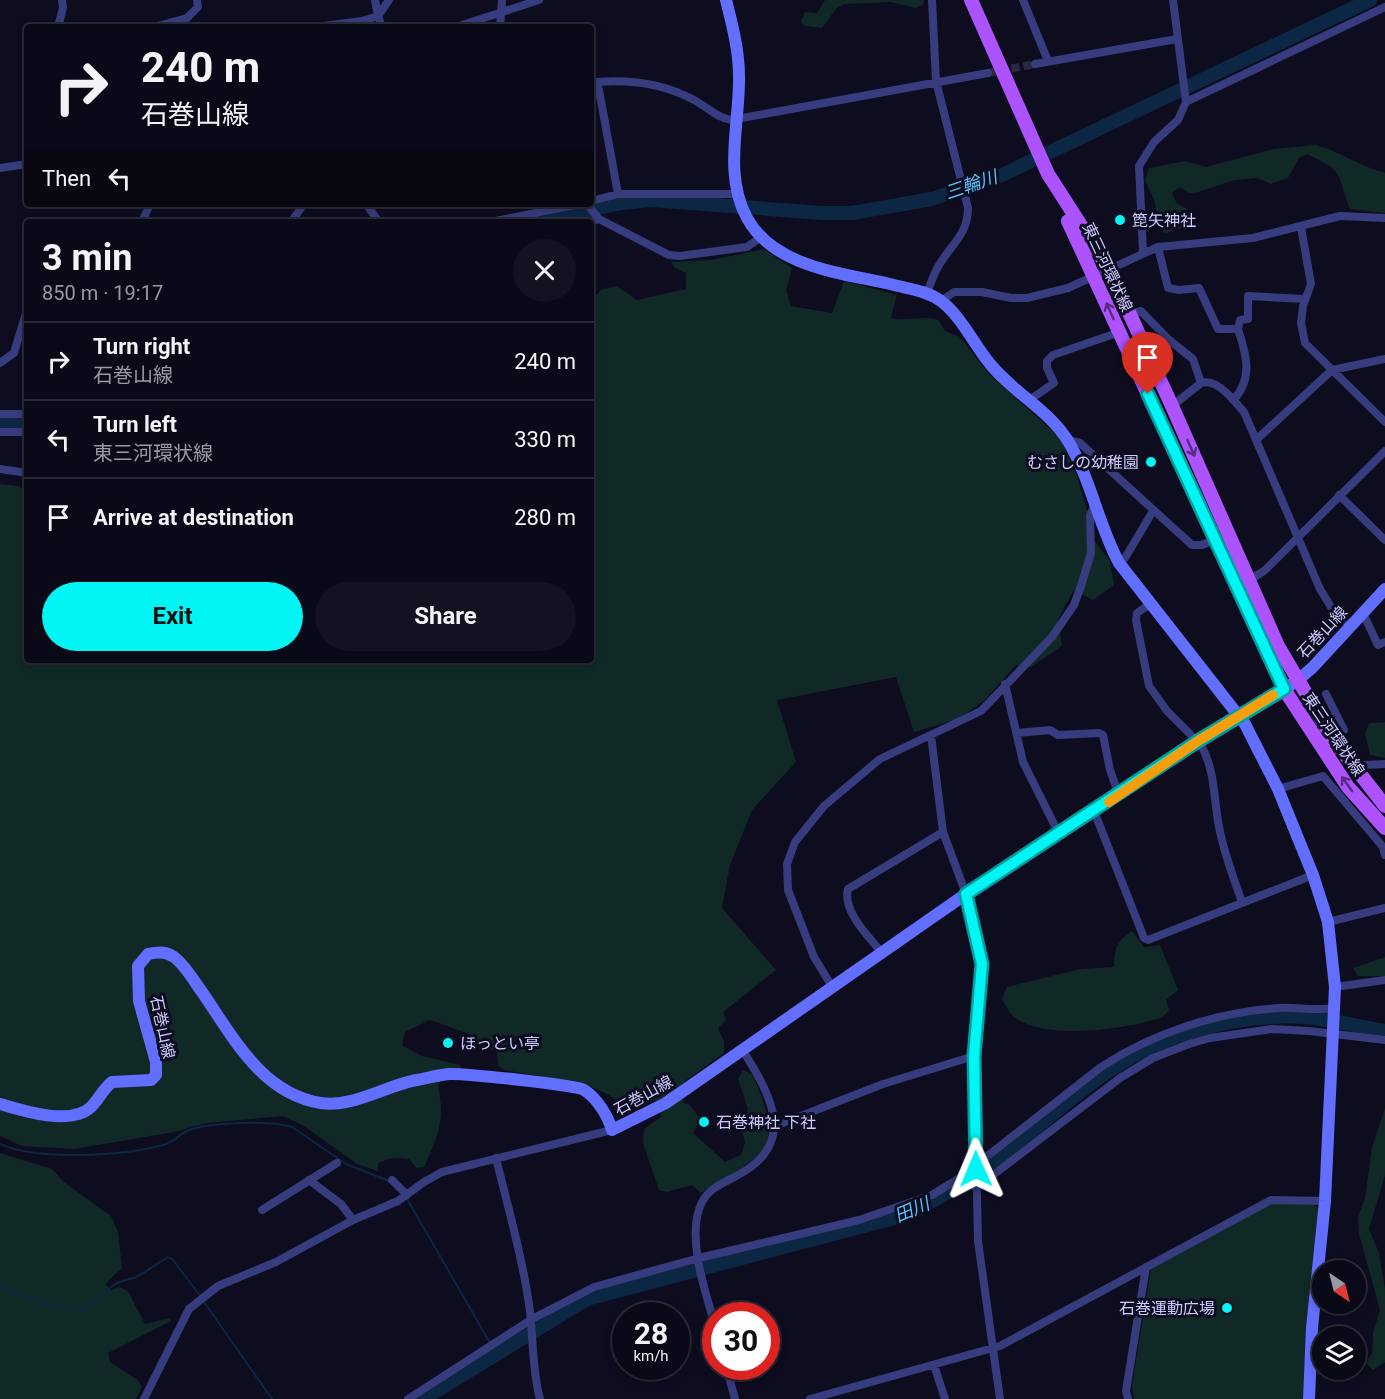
<!DOCTYPE html>
<html lang="en">
<head>
<meta charset="utf-8">
<style>
  :root { --surface:#0a0917; --page:#131220; --text:#f1f3f6; --muted:#999aa1; --line:#2a2a36; --accent:#01f5f5 }
  body { margin:0; font-family:Roboto,"Noto Sans JP",sans-serif; background:var(--page); color:var(--text); height:100vh; display:flex; flex-direction:column; font-size:22px; white-space:nowrap }
  * { box-sizing:border-box; margin:0 }
  p { font-size:20px; color:var(--muted) }
  .icon { flex:none; width:33px; height:33px; fill:none; stroke:currentColor; stroke-width:2; stroke-linecap:round; stroke-linejoin:round }
  .map { position:relative; flex:1; overflow:hidden }
  .details { position:absolute; left:24px; top:219px; width:570px; height:444px; display:flex; flex-direction:column; background:var(--surface); border-radius:6px; box-shadow:0 3px 9px #0003,0 0 0 2px var(--line) }
  .details>* { flex:none }
  .banner { position:absolute; left:24px; top:24px; width:570px; height:183px; border-radius:6px; box-shadow:0 3px 9px #0003,0 0 0 2px var(--line); background:#0a0917; color:var(--text); overflow:hidden }
  .needle { width:39px; rotate:145deg }
  .buttons { position:absolute; left:1312px; top:1260px; display:grid; gap:12px }
  .buttons a { display:grid; place-items:center; width:54px; height:54px; border-radius:50%; background:var(--surface); box-shadow:0 3px 9px #0003,0 0 0 2px var(--line); font-size:30px }
  .speed { position:absolute; left:612px; top:1302px; display:flex; gap:12px; font-size:30px; font-weight:700; text-align:center }
  .speed>* { display:grid; place-content:center; width:78px; height:78px; border-radius:50%; background:var(--surface); box-shadow:0 3px 9px #0003,0 0 0 2px var(--line); line-height:1 }
  .speed small { font-size:15px; font-weight:400 }
  .speed .limit { border:9px solid #d22; background:#fff; color:#111 }
  .pin { position:absolute; display:grid; place-items:center; width:51px; height:51px; color:#fff; margin:-62px -26px; border-radius:50% 50% 50% 0; rotate:-45deg; box-shadow:0 0 6px #0007 }
  .pin .icon { rotate:45deg }
  .me { position:absolute; width:66px; margin:-33px; rotate:359deg; stroke-linejoin:round; filter:drop-shadow(0 0 4px #0008) }
  .turn { display:flex; align-items:center; gap:21px; height:126px; padding:0 18px; font-size:27px }
  .turn .icon { width:78px; height:78px; stroke-width:2.5 }
  .turn b { display:block; font-size:42px; line-height:51px }
  .then { display:flex; align-items:center; height:57px; padding:0 18px; background:#0003; gap:12px; font-size:22px }
  .round { display:grid; place-items:center; flex:none; width:63px; height:63px; border-radius:32px; background:var(--page) }
  .headline { display:flex; align-items:center; justify-content:space-between; height:102px; padding:0 18px }
  h1 { font-size:36px; font-weight:700; line-height:45px }
  .button { display:flex; gap:12px; margin-top:auto; padding:12px 18px }
  .button a { flex:1; height:69px; border-radius:36px; background:var(--accent); color:#111; font-size:24px; font-weight:700; line-height:69px; text-align:center }
  .button a+a { background:var(--page); color:var(--text) }
  ul { padding:0; list-style:none }
  li { display:flex; align-items:center; gap:18px; height:78px; padding:0 18px; border-top:2px solid var(--line) }
  li div { flex:1 }
  li b { display:block; font-size:22px }
  li em { font-style:normal }
  .map>svg:first-child { display:block }
  .green { fill:#102926 }
  .lines { fill:none; stroke-linecap:round; stroke-linejoin:round }
  .stream { stroke:#0c2744; stroke-width:2 }
  .river { stroke:#0c2744; stroke-width:14 }
  .street-tunnel { stroke:#2a2941; stroke-width:8; stroke-dasharray:8 4; stroke-linecap:butt }
  .street { stroke:#373c7e; stroke-width:8 }
  .secondary { stroke:#626efe; stroke-width:12 }
  .primary { stroke:#ad53fe; stroke-width:14 }
  .oneway { stroke:#562c83 }
  .route-casing { stroke:#019f9f; stroke-width:15 }
  .route { stroke:#01f5f5; stroke-width:10 }
  .slow { stroke:#f59e0b; stroke-width:10 }
  .poi-dot { fill:#01f5f5; stroke:#0e0c1f; stroke-width:2 }
  .labels { text-anchor:middle; stroke-width:6; stroke-linejoin:round; paint-order:stroke }
  .poi-label { font-size:16px; fill:#cccbff; stroke:#0e0c1f; text-anchor:start }
  .street-label { font-size:16px; fill:#cccbff; stroke:#0e0c1f }
  .water-label { font-size:18px; font-style:italic; fill:#59c3fe; stroke:#0e0c1f }
</style>
</head>
<body>
<div class="map">
<svg width="1385" height="1399" viewBox="0 0 1385 1399">
  <rect width="100%" height="100%" fill="#0e0c1f"/>
  <!-- green -->
  <path class="green" d="M 825,0 L 924,0 L 923,5 L 915,8 L 891,2 L 844,4 L 836,9 L 822,28 L 805,26 L 801,22 L 805,12 L 817,13 Z
    M 1316,145 C 1341,152 1361,167 1385,173 L 1385,213 L 1350,209 C 1336,173 1346,172 1307,154 L 1299,158 L 1288,178 L 1271,184 L 1257,178 L 1234,180 L 1199,192 L 1190,193 L 1180,187 L 1172,193 L 1177,204 L 1186,208 L 1190,225 L 1166,233 L 1158,229 L 1155,202 L 1145,180 L 1149,168 L 1186,161 L 1206,167 L 1274,149 Z
    M 764,249 L 792,268 L 786,291 L 791,306 L 832,313 L 844,281 L 897,295 L 891,318 C 908,322 922,315 938,320 L 945,331 L 960,337 L 987,372 L 1060,438 L 1077,476 L 1088,514 L 1089,534 L 1110,561 L 1114,585 L 1093,600 L 1074,590 L 1058,619 L 1062,646 L 1031,667 L 1016,665 L 984,701 L 958,719 L 914,732 L 896,677 L 777,700 L 796,762 L 752,810 L 730,865 L 722,908 L 776,970 L 723,1012 L 726,1020 L 718,1028 L 724,1041 L 724,1053 L 685,1081 L 678,1092 L 684,1103 L 690,1105 L 700,1119 L 693,1133 L 725,1162 L 741,1155 L 745,1143 L 741,1126 L 748,1109 L 738,1079 L 743,1070 L 752,1074 C 787,1151 765,1153 701,1193 L 692,1185 L 667,1192 L 659,1190 L 643,1143 L 644,1129 L 661,1117 L 660,1103 L 641,1094 L 627,1097 L 623,1103 L 619,1103 C 604,1083 531,1075 504,1070 L 498,1066 L 497,1051 L 476,1047 L 472,1035 L 430,1020 L 405,1032 L 402,1045 L 422,1056 L 460,1065 L 461,1071 L 439,1072 C 437,1086 441,1098 441,1111 C 441,1131 432,1149 424,1167 L 417,1168 L 409,1159 C 398,1158 387,1157 378,1164 L 378,1171 L 357,1164 L 304,1126 L 283,1116 L 207,1123 L 174,1132 L 74,1149 L 22,1146 L 0,1136 L 0,484 L 18,486 L 27,491 L 27,660 L 591,660 L 591,301 L 601,290 L 617,286 L 637,300 L 686,289 L 686,273 L 674,267 L 671,262 L 711,260 Z
    M 1385,722 L 1385,758 L 1370,755 L 1365,734 L 1369,723 Z
    M 1132,931 L 1144,947 L 1160,945 L 1178,990 L 1166,1000 L 1169,1010 L 1163,1017 C 1129,1029 1042,1042 1012,1015 C 1008,1011 1005,1004 1002,999 L 1007,987 L 1081,969 L 1114,967 C 1114,948 1117,942 1132,931 Z
    M 1385,957 L 1385,976 L 1358,976 L 1353,968 Z
    M 1385,1108 L 1385,1175 L 1369,1229 L 1379,1253 L 1385,1289 L 1385,1362 L 1373,1370 L 1366,1363 L 1372,1353 L 1373,1333 L 1380,1310 L 1359,1234 L 1358,1216 L 1365,1199 L 1372,1147 Z
    M 0,1153 L 52,1169 L 65,1183 L 111,1216 L 118,1232 L 122,1268 L 105,1284 L 111,1290 L 119,1287 L 128,1291 L 145,1324 L 169,1318 L 171,1321 L 108,1353 L 110,1362 L 138,1380 L 142,1387 L 136,1399 L 0,1399 Z
    M 1272,1203 L 1313,1204 L 1321,1209 L 1306,1399 L 1134,1399 L 1132,1385 L 1151,1269 Z"/>
  <g class="lines">
    <!-- stream -->
    <path class="stream" d="M 0,1144 C 38,1161 122,1156 163,1145 C 172,1143 179,1135 187,1131 C 207,1122 271,1120 292,1127 L 346,1164 L 389,1181
      M 406,1197 L 490,1343
      M 1,1287 C 22,1294 69,1317 91,1306 C 101,1301 104,1291 114,1285 C 121,1280 129,1280 136,1277 C 147,1271 158,1263 168,1257 L 173,1260 L 201,1297
      M 204,1302 L 272,1399
      M 492,1348 L 496,1354"/>
    <!-- river -->
    <path class="river" d="M 538,222 L 621,203 L 651,200 L 822,213 L 852,213 L 932,199 L 1002,175 L 1370,0
      M 0,422 L 27,422
      M 423,1399 L 587,1299 L 898,1217 C 950,1197 988,1165 1031,1132 C 1057,1111 1082,1088 1110,1070 C 1167,1032 1245,1011 1313,1018 C 1337,1021 1361,1027 1385,1031"/>
    <!-- street-tunnel -->
    <path class="street-tunnel" d="M 988,73 L 1035,64"/>
    <!-- street -->
    <path class="street" d="M 375,0 L 378,16
      M 1023,0 L 1048,61
      M 1173,0 L 1186,102
      M 378,16 L 389,0
      M 58,27 L 63,8 L 62,0
      M 154,27 L 187,18 L 198,7 L 197,0
      M 316,27 L 362,21 L 378,16 L 382,27
      M 456,27 L 539,0
      M 500,27 L 502,0
      M 1035,64 L 1177,39
      M 596,82 C 631,79 663,83 694,100 C 706,106 717,118 731,120 L 988,73
      M 0,168 L 27,164
      M 618,194 L 737,194
      M 591,201 L 618,194 L 599,90 L 596,82 L 592,83
      M 366,204 L 379,222
      M 587,204 L 599,219
      M 142,222 L 150,204
      M 291,222 L 304,204
      M 491,222 L 579,204
      M 591,222 L 599,219 L 669,255 L 680,256 L 747,247 L 761,237
      M 1301,227 L 1311,284 L 1303,306 L 1301,323 L 1305,343 L 1385,422
      M 1158,247 L 1168,288 L 1179,290 L 1199,288 L 1218,329 L 1238,329 C 1246,353 1254,379 1233,400
      M 1143,252 L 1139,166 L 1154,142 L 1178,120 L 1186,102 L 1385,7
      M 927,293 C 931,283 934,272 941,262 C 953,243 968,233 968,208 L 936,81 L 932,0
      M 941,301 L 954,292 L 982,292 L 1011,298 L 1027,298 L 1068,288 L 1158,247 L 1253,238 L 1340,216 L 1385,218
      M 1129,314 L 1141,311 L 1169,340 L 1193,359 L 1201,383 C 1218,378 1234,401 1244,412 L 1320,589 L 1331,607 L 1350,626
      M 1238,329 L 1240,320 L 1248,319 L 1248,296 L 1304,299
      M 0,363 L 14,353 L 27,310
      M 1028,401 L 1054,383 L 1047,368 L 1047,361 L 1053,355 L 1120,332
      M 1172,406 L 1201,383
      M 0,414 L 27,414
      M 0,432 L 27,432
      M 1068,440 L 1080,443 L 1192,545 L 1202,545 L 1214,540
      M 1256,440 L 1332,370 L 1385,359
      M 0,469 L 27,473
      M 1339,495 L 1385,540
      M 1119,563 L 1125,558 L 1153,511
      M 1249,580 L 1264,571 L 1385,451
      M 1150,604 L 1137,613 L 1136,620 L 1149,686 L 1167,711 L 1201,745 C 1217,774 1213,805 1221,836 C 1226,858 1234,880 1242,902
      M 1363,613 L 1378,645 L 1385,642
      M 1005,684 L 1023,762 L 1059,834
      M 1326,694 L 1344,730 L 1333,739
      M 1017,733 L 1050,730 L 1058,735 L 1099,733 L 1103,735 L 1110,770 L 1119,795
      M 931,735 L 943,832 L 969,902 L 982,964 L 974,1056 L 978,1241 L 1000,1399
      M 1355,770 L 1364,765 L 1385,764
      M 1278,789 L 1323,776 L 1383,847 L 1385,855
      M 1094,811 L 1144,938 L 1148,940 L 1313,875
      M 1328,922 L 1385,908
      M 882,953 C 869,937 842,911 848,889 L 943,832
      M 1335,987 L 1385,980
      M 833,988 L 814,957 L 788,890 L 787,864 L 795,842 L 824,806 L 880,759 L 981,711 L 1052,637 L 1074,605 L 1081,586 L 1091,553 L 1090,515 L 1094,506
      M 775,1126 L 883,1084 L 974,1056
      M 496,1158 C 507,1204 521,1251 528,1298 C 534,1331 531,1367 540,1399
      M 309,1180 L 341,1204 L 353,1220
      M 392,1180 L 407,1195
      M 976,1188 L 1120,1078 L 1153,1058 L 1189,1044 L 1210,1038 L 1272,1029 L 1309,1031 L 1385,1040
      M 262,1210 L 337,1163
      M 716,1328 C 706,1295 685,1235 702,1202 C 710,1187 724,1183 738,1175 C 798,1143 771,1095 743,1051
      M 934,1365 L 945,1399
      M 726,1366 L 735,1399
      M 144,1399 L 189,1309 L 218,1286 L 276,1262 L 353,1220 L 398,1201 L 424,1182 L 442,1172 L 612,1130
      M 408,1399 L 532,1319 L 594,1287 L 699,1258 L 859,1220 L 932,1195 L 958,1179 L 1101,1067 C 1153,1033 1217,1012 1279,1008 C 1297,1007 1316,1011 1334,1008
      M 810,1399 L 1000,1346 L 1271,1200 L 1325,1201
      M 1128,1399 L 1126,1391 L 1146,1267"/>
    <!-- secondary -->
    <path class="secondary" d="M 726,0 C 732,24 739,50 739,76 C 740,123 723,174 747,218 C 774,268 844,273 894,285 C 910,289 927,291 941,301 C 962,317 974,345 991,365 C 1014,393 1049,410 1068,441 C 1091,479 1098,524 1119,563 L 1245,724 L 1278,789 L 1313,875 L 1328,922 L 1335,987 L 1325,1201 L 1312,1328 L 1309,1399
      M 0,1104 C 23,1111 71,1126 91,1107 C 99,1099 103,1089 112,1082 L 151,1080 L 156,1075 L 156,1062 L 139,1001 L 138,966 L 148,954 C 158,952 165,951 174,957 C 185,965 194,981 202,992 C 233,1037 262,1094 321,1103 C 353,1108 387,1085 417,1080 C 428,1078 438,1075 449,1074 C 462,1073 576,1085 584,1090 C 597,1098 608,1116 612,1130 L 666,1103 L 966,894 L 1198,741 L 1297,681 L 1313,667 L 1385,589"/>
    <!-- primary -->
    <path class="primary" d="M 971,0 L 1048,174 L 1109,269 L 1172,406 L 1278,646 L 1333,739 L 1385,806
      M 1068,221 L 1284,689 L 1348,787 L 1385,828"/>
  </g>
  <!-- one-way arrows -->
  <defs><path id="oneway-shaft" d="M-6 0H5M1.5-3L5.5 0L1.5 3" fill="none" stroke-width="1.6" stroke-linecap="round" stroke-linejoin="round" transform="scale(1.5)"/></defs>
  <g class="oneway">
    <use href="#oneway-shaft" transform="translate(1110 311) rotate(-114)"/>
    <use href="#oneway-shaft" transform="translate(1191 448) rotate(66)"/>
    <use href="#oneway-shaft" transform="translate(1347 784) rotate(-126)"/>
  </g>
  <g class="lines">
    <defs>
      <path id="route" d="M 976,1169 L 974,1056 L 982,964 L 966,894 L 1198,741 L 1284,689 L 1148,394"/>
    </defs>
    <!-- route casing -->
    <use href="#route" class="route-casing"/>
    <!-- route -->
    <use href="#route" class="route"/>
    <!-- slow -->
    <path class="slow" d="M 1109,802 L 1198,741 L 1273,695"/>
  </g>
  <!-- markers -->
  <g class="poi-dot">
    <circle cx="1120" cy="220" r="6"/>
    <circle cx="1151" cy="462" r="6"/>
    <circle cx="448" cy="1043" r="6"/>
    <circle cx="704" cy="1122" r="6"/>
    <circle cx="1227" cy="1308" r="6"/>
  </g>
  <g class="labels">
    <!-- poi labels -->
    <g class="poi-label">
      <text x="1132" y="226">箆矢神社</text>
      <text x="1139" y="468" text-anchor="end">むさしの幼稚園</text>
      <text x="460" y="1049">ほっとい亭</text>
      <text x="716" y="1128">石巻神社 下社</text>
      <text x="1215" y="1314" text-anchor="end">石巻運動広場</text>
    </g>
    <!-- street labels -->
    <g class="street-label">
      <text transform="translate(1108 267) rotate(65)" y="6">東三河環状線</text>
      <text transform="translate(1322 632) rotate(-47)" y="6">石巻山線</text>
      <text transform="translate(1334 734) rotate(56)" y="6">東三河環状線</text>
      <text transform="translate(163 1027) rotate(78)" y="6">石巻山線</text>
      <text transform="translate(643 1095) rotate(-29)" y="6">石巻山線</text>
    </g>
    <!-- water labels -->
    <g class="water-label">
      <text transform="translate(971 185) rotate(-19)" y="6">三輪川</text>
      <text transform="translate(912 1210) rotate(-23)" y="6">田川</text>
    </g>
  </g>
</svg>
<div class="buttons">
<a><svg class="needle" viewBox="-14 -14 28 28"><path d="M0-13l5 13h-10z" fill="#e53935"/><path d="M0 13l5-13h-10z" fill="#999aa1"/></svg></a>
<a><svg class="icon" aria-label="layers" viewBox="0 0 24 24"><path d="M12 4l9 5-9 5-9-5zM3 14l9 5 9-5"/></svg></a>
</div>
<div class="speed"><div>28<small>km/h</small></div><div class="limit">30</div></div>
<div class="pin" style="left:1148px;top:394px;background:#d93025"><svg class="icon" aria-label="arrive" viewBox="0 0 24 24"><path d="M6 21V4h12l-3 4 3 4H6"/></svg></div>
<svg class="me" style="left:976px;top:1169px" viewBox="-20 -20 40 40"><path d="M0-17L14 15 0 8-14 15z" fill="#01f5f5" stroke="#fff" stroke-width="4"/></svg>
<div class="banner">
<div class="turn"><svg class="icon" aria-label="right" viewBox="0 0 24 24"><path d="M7 20v-9h11M14 6l5 5-5 5"/></svg><div><b>240 m</b>石巻山線</div></div>
<div class="then">Then<svg class="icon" aria-label="left" viewBox="0 0 24 24"><path d="M17 20v-9H6M10 6l-5 5 5 5"/></svg></div>
</div>
<section class="details">
<div class="headline"><div><h1>3 min</h1><p>850 m · 19:17</p></div><a class="round"><svg class="icon" aria-label="close" viewBox="0 0 24 24"><path d="M6 6l12 12M18 6L6 18"/></svg></a></div>
<ul>
<li><svg class="icon" aria-label="right" viewBox="0 0 24 24"><path d="M7 20v-9h11M14 6l5 5-5 5"/></svg><div><b>Turn right</b><p>石巻山線</p></div><em>240 m</em></li>
<li><svg class="icon" aria-label="left" viewBox="0 0 24 24"><path d="M17 20v-9H6M10 6l-5 5 5 5"/></svg><div><b>Turn left</b><p>東三河環状線</p></div><em>330 m</em></li>
<li><svg class="icon" aria-label="arrive" viewBox="0 0 24 24"><path d="M6 21V4h12l-3 4 3 4H6"/></svg><div><b>Arrive at destination</b></div><em>280 m</em></li>
</ul>
<div class="button"><a>Exit</a><a>Share</a></div>
</section>
</div>
</body>
</html>
